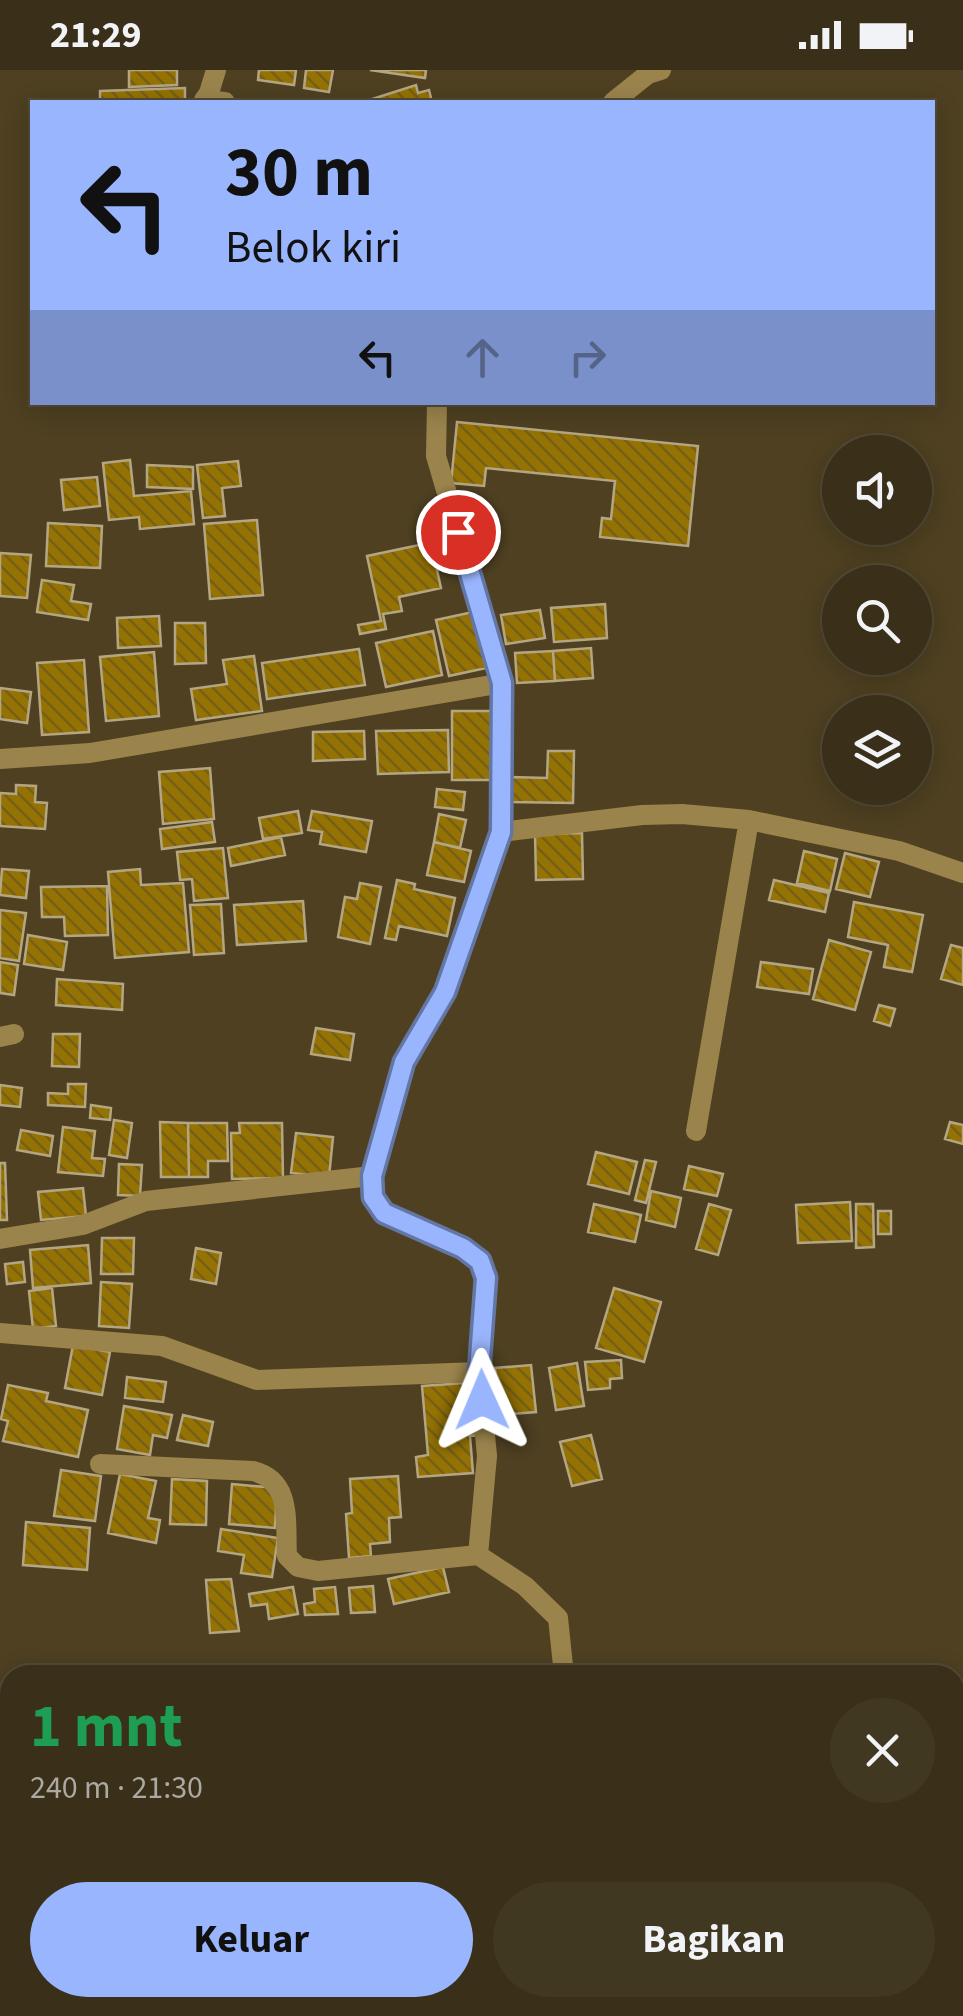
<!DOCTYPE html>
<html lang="id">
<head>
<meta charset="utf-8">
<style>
  :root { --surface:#3a3019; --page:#413822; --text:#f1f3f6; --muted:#aba9a2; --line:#544b38; --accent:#99b5fd }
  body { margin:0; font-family:"Source Sans 3",sans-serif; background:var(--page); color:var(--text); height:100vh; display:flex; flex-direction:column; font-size:38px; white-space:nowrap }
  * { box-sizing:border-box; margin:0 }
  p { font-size:32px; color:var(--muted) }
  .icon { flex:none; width:55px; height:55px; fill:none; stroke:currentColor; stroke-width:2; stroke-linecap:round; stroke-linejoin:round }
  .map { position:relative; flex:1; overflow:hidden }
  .panel { position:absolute; left:0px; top:1595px; width:965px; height:352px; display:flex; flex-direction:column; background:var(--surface); border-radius:30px 30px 0 0; box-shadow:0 5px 25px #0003,0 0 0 2px var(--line) }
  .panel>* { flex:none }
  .guide { position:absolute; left:30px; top:30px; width:905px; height:305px; border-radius:0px; box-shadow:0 5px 25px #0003,0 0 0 2px var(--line); background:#99b5fd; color:#111; overflow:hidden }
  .buttons { position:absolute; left:822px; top:365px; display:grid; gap:20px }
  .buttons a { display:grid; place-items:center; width:110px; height:110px; border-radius:50%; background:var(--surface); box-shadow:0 5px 25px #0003,0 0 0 2px var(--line); font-size:50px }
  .pin { position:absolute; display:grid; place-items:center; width:85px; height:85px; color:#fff; margin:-42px; border:5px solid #fff; border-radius:50%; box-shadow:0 2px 10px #0007 }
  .me { position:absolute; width:110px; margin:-55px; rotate:359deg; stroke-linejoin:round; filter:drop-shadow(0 0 8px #0008) }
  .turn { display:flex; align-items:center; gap:35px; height:210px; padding:0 30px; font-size:45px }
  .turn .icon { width:130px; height:130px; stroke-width:2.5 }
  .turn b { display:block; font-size:70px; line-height:85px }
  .lanes { display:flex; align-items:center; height:95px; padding:0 30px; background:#0003; justify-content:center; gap:50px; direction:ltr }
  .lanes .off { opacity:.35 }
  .round { display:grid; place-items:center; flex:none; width:105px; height:105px; border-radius:52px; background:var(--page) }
  .head { display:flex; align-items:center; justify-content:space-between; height:170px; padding:0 30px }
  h1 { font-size:60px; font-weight:700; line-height:75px; color:#1e9e55 }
  .primary-button { display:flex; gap:20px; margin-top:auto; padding:20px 30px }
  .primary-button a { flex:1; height:115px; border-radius:60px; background:var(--accent); color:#111; font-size:40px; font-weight:700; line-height:115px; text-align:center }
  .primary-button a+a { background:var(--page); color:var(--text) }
  .status { display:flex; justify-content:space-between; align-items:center; height:70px; padding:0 50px; background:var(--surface); direction:ltr }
  .status svg { height:28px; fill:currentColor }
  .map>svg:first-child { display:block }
  .building { fill:url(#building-back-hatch); stroke:#b5a683; stroke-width:2.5 }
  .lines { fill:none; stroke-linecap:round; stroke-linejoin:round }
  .street { stroke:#9b844c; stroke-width:20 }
  .secondary { stroke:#cda749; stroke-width:20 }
  .route-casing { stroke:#6376a4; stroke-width:25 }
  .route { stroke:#99b5fd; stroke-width:18 }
</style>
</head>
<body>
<div class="status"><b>21:29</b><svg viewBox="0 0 49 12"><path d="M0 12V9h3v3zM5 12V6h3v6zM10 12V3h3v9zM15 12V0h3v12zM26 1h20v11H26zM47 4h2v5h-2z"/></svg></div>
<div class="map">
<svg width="963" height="1946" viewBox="0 0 963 1946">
  <defs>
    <pattern id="building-back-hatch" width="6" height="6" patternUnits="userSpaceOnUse" patternTransform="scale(2.5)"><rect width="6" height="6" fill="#957302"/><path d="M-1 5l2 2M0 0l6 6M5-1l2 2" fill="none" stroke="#755f19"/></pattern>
  </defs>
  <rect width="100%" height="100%" fill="#4e4021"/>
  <!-- building -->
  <path class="building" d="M 129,0 L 177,0 L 177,15 L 129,17 Z
    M 259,0 L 296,0 L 294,15 L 258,10 Z
    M 306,0 L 333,0 L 329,22 L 304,18 Z
    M 370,0 L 426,0 L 425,8 Z
    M 416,15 L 418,23 L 429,20 L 432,32 L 363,32 Z
    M 185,18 L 185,32 L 100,32 L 100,21 Z
    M 457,352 L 698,376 L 688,476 L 600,467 L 602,448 L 611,449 L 615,411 L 486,398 L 484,416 L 451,413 Z
    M 130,390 L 134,426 L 191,421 L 194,454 L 140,459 L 139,447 L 109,450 L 103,393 Z
    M 238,391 L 241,416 L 222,418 L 225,446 L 203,448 L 197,395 Z
    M 147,395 L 193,397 L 193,419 L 147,417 Z
    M 97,407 L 100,436 L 64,440 L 61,410 Z
    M 257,450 L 263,525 L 210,529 L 204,454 Z
    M 48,453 L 102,456 L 100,498 L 46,496 Z
    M 443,470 L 449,497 L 437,500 L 441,518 L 399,527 L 402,541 L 383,544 L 386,559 L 360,564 L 358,555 L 381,551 L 367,486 Z
    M 0,483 L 31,485 L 27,528 L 0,526 Z
    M 42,510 L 74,515 L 71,531 L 91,534 L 88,550 L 37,542 Z
    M 605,534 L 607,568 L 554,572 L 551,538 Z
    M 540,540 L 545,568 L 506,574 L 501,545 Z
    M 473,542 L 486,598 L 449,606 L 436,550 Z
    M 159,546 L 161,576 L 118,578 L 117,548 Z
    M 175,553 L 205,553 L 206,593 L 175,594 Z
    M 433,561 L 442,605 L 386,617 L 376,573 Z
    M 591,578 L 593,608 L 555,611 L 553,581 Z
    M 359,579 L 365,615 L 267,629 L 262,593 Z
    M 553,581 L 555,611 L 517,613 L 515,583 Z
    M 154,582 L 159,646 L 106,651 L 100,587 Z
    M 254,586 L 262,641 L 196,650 L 191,619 L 227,614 L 223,590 Z
    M 84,590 L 89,662 L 42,665 L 37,593 Z
    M 0,618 L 31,622 L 27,653 L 0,649 Z
    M 452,641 L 493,641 L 492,710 L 452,710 Z
    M 448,660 L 449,702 L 378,704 L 376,661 Z
    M 364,661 L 365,689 L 313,691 L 313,662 Z
    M 548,681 L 574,681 L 573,733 L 510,732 L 511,707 L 547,708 Z
    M 210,698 L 214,749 L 163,754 L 159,702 Z
    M 16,715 L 36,716 L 35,732 L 47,733 L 45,759 L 0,756 L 0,723 L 16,724 Z
    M 437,719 L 465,722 L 463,740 L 435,737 Z
    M 298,741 L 302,763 L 263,769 L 259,748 Z
    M 312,741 L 372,751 L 366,782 L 320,774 L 322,762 L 308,760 Z
    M 439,744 L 466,750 L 460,778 L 434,772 Z
    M 212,752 L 215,772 L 162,779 L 160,759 Z
    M 582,763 L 583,809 L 536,810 L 535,764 Z
    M 281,767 L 285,785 L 231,796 L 228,778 Z
    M 434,772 L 471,781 L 464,812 L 427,805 Z
    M 223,778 L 228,828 L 194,831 L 192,809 L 180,810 L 177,782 Z
    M 804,781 L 837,789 L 830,821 L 797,813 Z
    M 845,783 L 879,792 L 870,827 L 836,819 Z
    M 2,799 L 29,801 L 26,828 L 0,825 Z
    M 140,799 L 141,815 L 183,813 L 189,882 L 115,888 L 108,802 Z
    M 397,810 L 415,814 L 414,819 L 455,828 L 447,866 L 399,856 L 396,870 L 385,868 Z
    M 774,810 L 829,823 L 825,842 L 769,830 Z
    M 360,813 L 381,817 L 370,874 L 338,867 L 345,827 L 357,829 Z
    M 107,816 L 108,865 L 65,866 L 64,847 L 42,847 L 41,817 Z
    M 303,831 L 306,871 L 237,875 L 234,835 Z
    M 854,832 L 923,845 L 912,902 L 884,897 L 888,875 L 848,867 Z
    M 221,834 L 224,883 L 194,885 L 190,835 Z
    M 0,840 L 26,843 L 19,891 L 0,888 Z
    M 28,865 L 67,872 L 63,900 L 24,894 Z
    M 829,870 L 871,882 L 855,940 L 813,929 Z
    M 951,875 L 963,878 L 963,915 L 941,909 Z
    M 0,892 L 18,895 L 14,925 L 0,923 Z
    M 761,892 L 813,899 L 809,924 L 757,917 Z
    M 57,909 L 123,914 L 122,940 L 56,935 Z
    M 879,935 L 895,939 L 890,956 L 874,951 Z
    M 316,958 L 354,964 L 350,990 L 311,984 Z
    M 53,964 L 80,964 L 79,997 L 52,996 Z
    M 68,1014 L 86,1014 L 85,1037 L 48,1035 L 48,1023 L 68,1024 Z
    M 0,1015 L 22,1018 L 20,1037 L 0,1035 Z
    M 91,1035 L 111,1038 L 110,1050 L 90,1048 Z
    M 114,1050 L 132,1053 L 127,1088 L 109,1085 Z
    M 160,1052 L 188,1053 L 189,1107 L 161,1107 Z
    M 950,1052 L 963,1055 L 963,1074 L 945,1069 Z
    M 188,1053 L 227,1053 L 228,1091 L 208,1091 L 208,1107 L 189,1107 Z
    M 239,1053 L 282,1053 L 283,1108 L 232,1109 L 231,1063 L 240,1063 Z
    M 63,1057 L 95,1061 L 92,1088 L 105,1089 L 103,1106 L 58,1102 Z
    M 21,1060 L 53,1066 L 50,1086 L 17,1080 Z
    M 296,1063 L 333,1067 L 329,1107 L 291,1103 Z
    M 596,1082 L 637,1092 L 629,1124 L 588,1114 Z
    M 645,1090 L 656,1092 L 646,1133 L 635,1130 Z
    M 0,1093 L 5,1093 L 7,1150 L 0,1150 Z
    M 119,1094 L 142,1095 L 140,1126 L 118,1125 Z
    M 689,1096 L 723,1104 L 717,1126 L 684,1119 Z
    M 83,1118 L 86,1146 L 41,1150 L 38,1122 Z
    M 651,1121 L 681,1128 L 675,1157 L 646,1150 Z
    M 850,1132 L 852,1171 L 798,1173 L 796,1135 Z
    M 594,1134 L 641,1145 L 635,1172 L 588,1162 Z
    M 709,1134 L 731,1140 L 718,1185 L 696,1179 Z
    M 856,1134 L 873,1134 L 874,1177 L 856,1178 Z
    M 878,1141 L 891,1141 L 891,1164 L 878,1164 Z
    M 102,1168 L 134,1168 L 133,1204 L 101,1204 Z
    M 88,1175 L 91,1213 L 33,1218 L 30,1180 Z
    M 196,1178 L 221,1183 L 216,1214 L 191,1209 Z
    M 23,1192 L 25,1212 L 7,1214 L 5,1194 Z
    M 101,1212 L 132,1214 L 129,1258 L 99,1256 Z
    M 52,1218 L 56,1256 L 33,1259 L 29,1221 Z
    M 614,1218 L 661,1232 L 644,1292 L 596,1278 Z
    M 73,1275 L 110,1282 L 102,1325 L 65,1318 Z
    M 621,1290 L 622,1308 L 610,1309 L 610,1318 L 588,1320 L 585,1292 Z
    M 577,1293 L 584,1336 L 556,1340 L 549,1298 Z
    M 531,1295 L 536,1342 L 500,1345 L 495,1298 Z
    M 127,1307 L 166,1312 L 163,1332 L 125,1328 Z
    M 465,1313 L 467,1336 L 479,1335 L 481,1365 L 470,1366 L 473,1403 L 418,1407 L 416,1387 L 428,1385 L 422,1316 Z
    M 8,1315 L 48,1323 L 46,1331 L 88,1340 L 78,1387 L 3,1371 L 8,1351 L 1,1349 Z
    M 124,1336 L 172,1345 L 167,1368 L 153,1365 L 150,1385 L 117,1379 Z
    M 183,1345 L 213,1352 L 208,1376 L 177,1370 Z
    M 591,1365 L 602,1409 L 572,1416 L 560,1372 Z
    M 61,1400 L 101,1406 L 95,1451 L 54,1446 Z
    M 120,1404 L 156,1411 L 148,1448 L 160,1450 L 156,1473 L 108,1463 Z
    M 398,1406 L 401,1447 L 389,1448 L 390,1472 L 370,1474 L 371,1486 L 349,1488 L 346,1444 L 352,1443 L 350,1409 Z
    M 172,1409 L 207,1411 L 206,1455 L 170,1454 Z
    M 232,1414 L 277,1418 L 275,1458 L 229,1454 Z
    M 26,1452 L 90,1458 L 87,1500 L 23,1495 Z
    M 221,1459 L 278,1468 L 272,1507 L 241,1503 L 244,1485 L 218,1481 Z
    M 443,1497 L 449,1522 L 394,1534 L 388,1509 Z
    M 231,1509 L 239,1561 L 210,1563 L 206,1510 Z
    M 373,1516 L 375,1542 L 351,1543 L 349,1518 Z
    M 293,1517 L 298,1544 L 269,1549 L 267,1534 L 251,1536 L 249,1524 Z
    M 335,1517 L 338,1544 L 305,1545 L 304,1534 L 315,1532 L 314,1519 Z
    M 223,1938 L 253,1938 L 255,1946 L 226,1946 Z"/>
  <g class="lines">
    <!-- street -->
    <path class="street" d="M 216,0 L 209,23 L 204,30 L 225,32
      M 613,32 L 648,4 L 661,0
      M 437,332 L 436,386 L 503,613 L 501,762 L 445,922 L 404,992 L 372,1106 L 373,1127 L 384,1143 L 463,1178 L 480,1191 L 486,1208 L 479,1302 L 487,1386 L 478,1485 L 525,1516 L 558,1548 L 564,1605
      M 0,689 L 90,683 L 503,613
      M 501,762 L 642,745 L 682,744 L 749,750 L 899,781 L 963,803
      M 0,967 L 14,964
      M 696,1061 L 749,750
      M 0,1169 L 83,1155 L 146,1131 L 372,1106
      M 0,1263 L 162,1276 L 257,1310 L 479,1302
      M 100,1394 L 253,1401 C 293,1411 285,1453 287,1486 L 298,1497 L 318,1501 L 478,1485"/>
    <!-- secondary -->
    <path class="secondary" d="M 955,1810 L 963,1809
      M 482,1946 L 501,1938"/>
  </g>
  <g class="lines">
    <defs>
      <path id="route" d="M 458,462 L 502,613 L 501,762 L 445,922 L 404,992 L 372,1106 L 373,1127 L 384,1143 L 463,1178 L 480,1191 L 486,1208 L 479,1302 L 482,1330"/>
    </defs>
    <!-- route casing -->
    <use href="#route" class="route-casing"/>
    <!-- route -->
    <use href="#route" class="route"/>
  </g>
</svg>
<div class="buttons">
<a><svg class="icon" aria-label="sound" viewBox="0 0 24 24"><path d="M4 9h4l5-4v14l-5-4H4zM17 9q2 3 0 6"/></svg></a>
<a><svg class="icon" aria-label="search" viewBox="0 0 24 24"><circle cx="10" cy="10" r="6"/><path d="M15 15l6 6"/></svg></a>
<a><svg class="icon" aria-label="layers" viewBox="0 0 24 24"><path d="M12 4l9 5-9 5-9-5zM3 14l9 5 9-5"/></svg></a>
</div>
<div class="pin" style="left:458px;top:462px;background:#d93025"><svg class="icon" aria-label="arrive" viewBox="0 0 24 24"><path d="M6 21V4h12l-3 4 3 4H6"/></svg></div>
<svg class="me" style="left:482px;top:1330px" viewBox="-20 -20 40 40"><path d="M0-17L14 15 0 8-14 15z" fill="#99b5fd" stroke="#fff" stroke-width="4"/></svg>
<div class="guide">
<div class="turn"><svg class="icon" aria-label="left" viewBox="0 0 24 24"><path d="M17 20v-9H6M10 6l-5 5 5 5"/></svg><div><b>30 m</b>Belok kiri</div></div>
<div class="lanes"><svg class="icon" aria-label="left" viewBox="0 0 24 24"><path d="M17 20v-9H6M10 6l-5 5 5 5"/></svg><svg class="icon off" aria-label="ahead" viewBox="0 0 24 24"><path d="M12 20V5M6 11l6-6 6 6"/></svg><svg class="icon off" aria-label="right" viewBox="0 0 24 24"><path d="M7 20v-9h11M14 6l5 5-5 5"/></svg></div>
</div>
<section class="panel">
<div class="head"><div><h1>1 mnt</h1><p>240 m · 21:30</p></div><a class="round"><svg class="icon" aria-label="close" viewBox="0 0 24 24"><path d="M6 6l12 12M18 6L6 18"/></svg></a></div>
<div class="primary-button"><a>Keluar</a><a>Bagikan</a></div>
</section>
</div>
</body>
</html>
